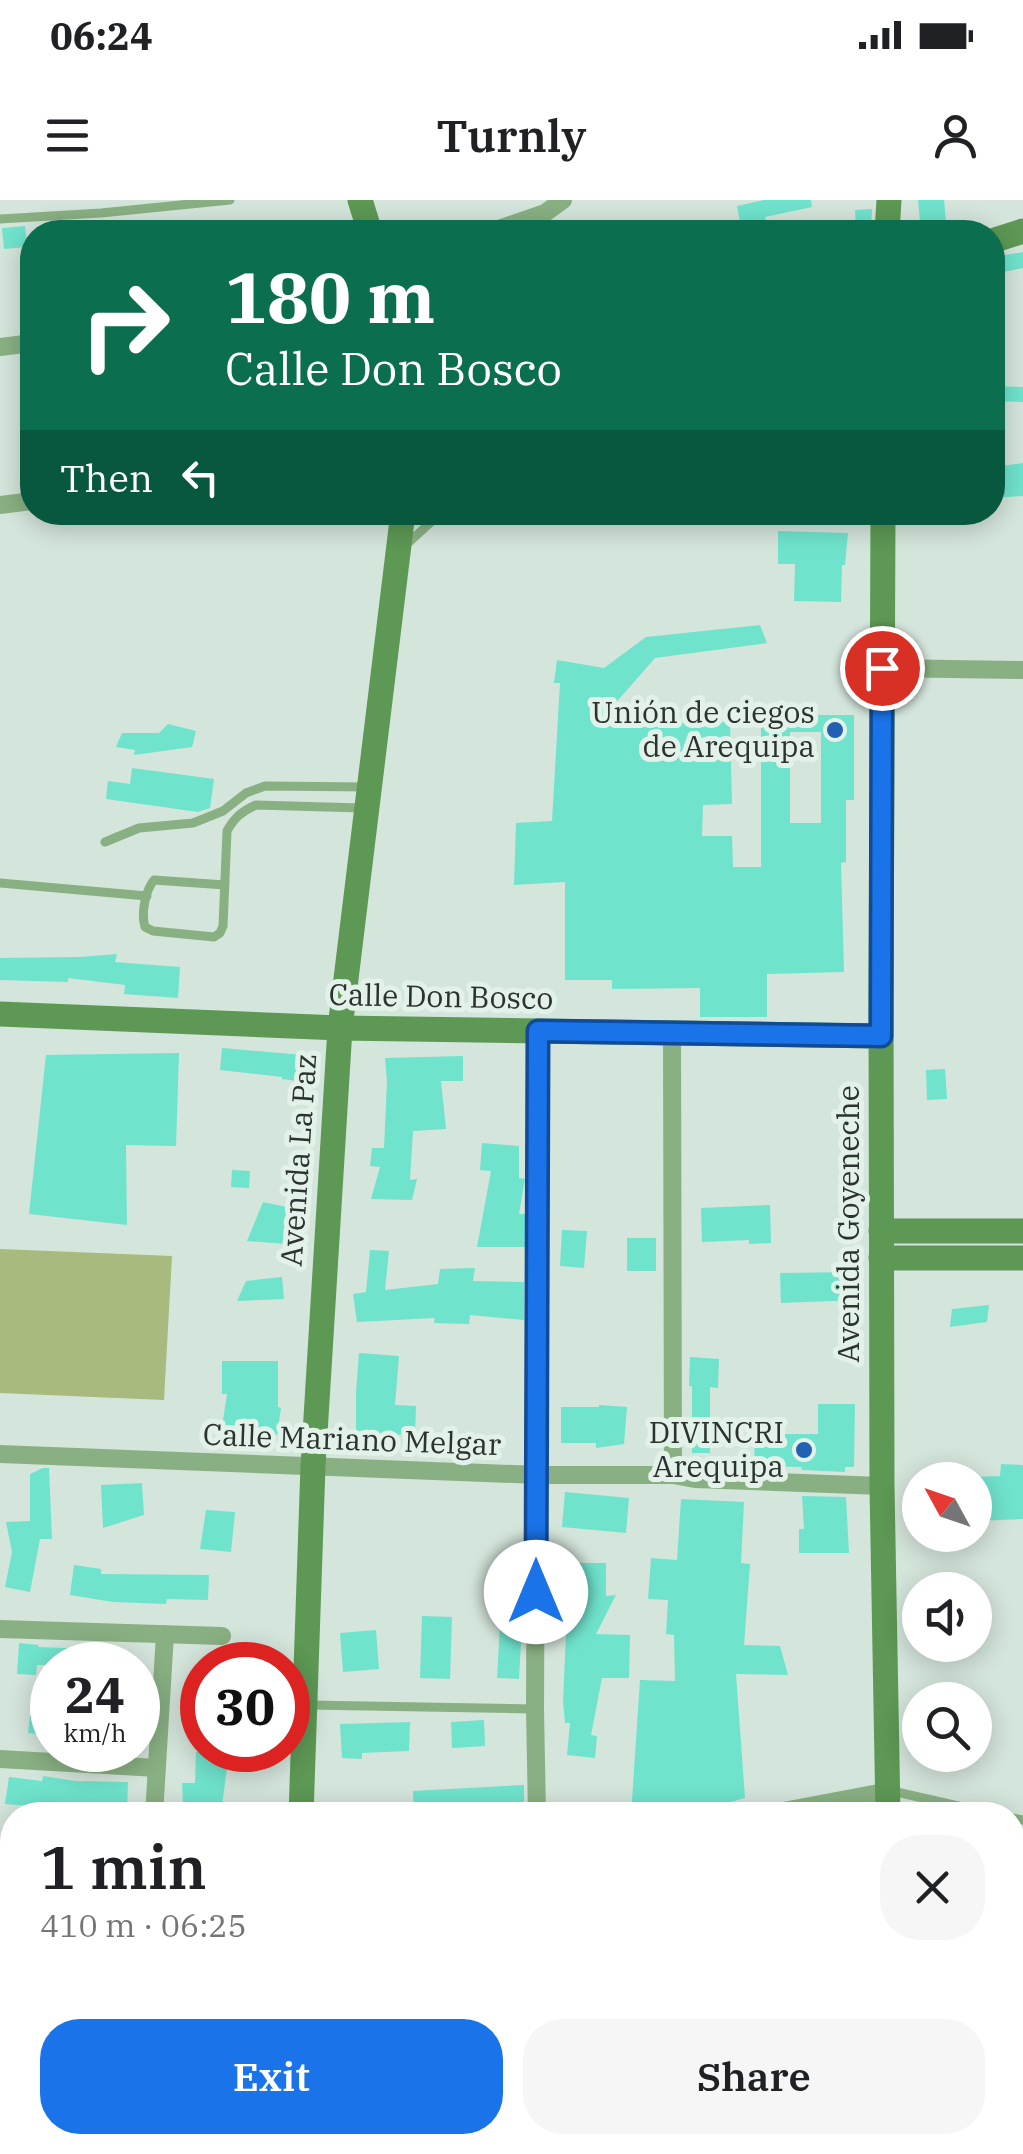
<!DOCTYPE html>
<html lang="en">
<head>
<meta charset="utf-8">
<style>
  :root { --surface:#fff; --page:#f6f6f6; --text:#202124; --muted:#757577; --accent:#1a73e8 }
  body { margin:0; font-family:"IBM Plex Serif",serif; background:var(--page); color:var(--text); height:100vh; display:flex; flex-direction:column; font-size:38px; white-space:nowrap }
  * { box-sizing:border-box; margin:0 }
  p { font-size:32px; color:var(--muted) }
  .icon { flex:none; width:55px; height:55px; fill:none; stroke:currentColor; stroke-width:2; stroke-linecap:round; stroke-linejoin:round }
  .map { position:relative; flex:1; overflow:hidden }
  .sheet { position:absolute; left:0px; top:1602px; width:1025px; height:352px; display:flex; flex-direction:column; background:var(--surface); border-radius:40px 40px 0 0; box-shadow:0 5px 25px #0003 }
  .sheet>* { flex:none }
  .banner { position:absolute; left:20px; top:20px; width:985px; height:305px; border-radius:40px; box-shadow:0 5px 25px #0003; background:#0b6e4f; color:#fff; overflow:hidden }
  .needle { width:65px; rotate:310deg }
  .buttons { position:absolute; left:902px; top:1262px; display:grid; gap:20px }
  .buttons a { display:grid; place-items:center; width:90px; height:90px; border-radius:50%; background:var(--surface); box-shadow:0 5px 25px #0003; font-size:50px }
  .speed { position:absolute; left:30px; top:1442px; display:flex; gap:20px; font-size:50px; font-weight:700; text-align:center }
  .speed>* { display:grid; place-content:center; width:130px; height:130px; border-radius:50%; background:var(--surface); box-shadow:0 5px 25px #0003; line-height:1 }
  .speed small { font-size:25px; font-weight:400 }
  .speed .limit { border:15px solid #d22; background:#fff; color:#111 }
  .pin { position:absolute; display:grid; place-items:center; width:85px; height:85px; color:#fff; margin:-42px; border:5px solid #fff; border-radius:50%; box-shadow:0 2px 10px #0007 }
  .me { position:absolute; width:110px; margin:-55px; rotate:0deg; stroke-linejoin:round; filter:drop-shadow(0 0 8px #0008) }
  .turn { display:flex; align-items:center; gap:35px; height:210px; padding:0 40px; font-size:45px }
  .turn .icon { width:130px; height:130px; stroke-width:2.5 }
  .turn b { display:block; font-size:70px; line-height:85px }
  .then { display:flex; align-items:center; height:95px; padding:0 40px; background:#0003; gap:20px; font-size:38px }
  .round { display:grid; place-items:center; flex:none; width:105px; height:105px; border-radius:40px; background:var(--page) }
  .summary { display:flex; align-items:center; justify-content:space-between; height:170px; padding:0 40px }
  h1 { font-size:60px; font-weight:600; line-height:75px }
  .primary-button { display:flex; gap:20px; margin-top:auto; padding:20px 40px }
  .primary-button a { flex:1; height:115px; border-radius:40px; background:var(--accent); color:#fff; font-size:40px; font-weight:600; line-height:115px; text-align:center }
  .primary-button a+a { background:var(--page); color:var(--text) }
  .status { display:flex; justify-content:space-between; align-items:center; height:70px; padding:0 50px; background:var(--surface); direction:ltr }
  .status svg { height:28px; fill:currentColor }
  header { display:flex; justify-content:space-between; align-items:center; height:130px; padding:0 40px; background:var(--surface); font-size:45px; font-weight:600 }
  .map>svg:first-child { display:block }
  .green { fill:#a8ba7e }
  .building { fill:#70e3cd; fill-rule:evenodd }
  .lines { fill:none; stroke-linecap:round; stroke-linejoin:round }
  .lane { stroke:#89b083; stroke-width:9 }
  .street { stroke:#89b083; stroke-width:18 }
  .secondary { stroke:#5d9854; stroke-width:25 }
  .route-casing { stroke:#114b97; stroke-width:25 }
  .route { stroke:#1a73e8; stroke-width:18 }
  .poi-dot { fill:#2260b1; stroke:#e2f2e8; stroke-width:4 }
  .labels { text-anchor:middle; stroke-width:10; stroke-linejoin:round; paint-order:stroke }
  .poi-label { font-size:30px; fill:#2c322f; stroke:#e2f2e8; text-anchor:end }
  .street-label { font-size:30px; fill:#2c322f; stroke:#e2f2e8 }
</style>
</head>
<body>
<div class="status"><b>06:24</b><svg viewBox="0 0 49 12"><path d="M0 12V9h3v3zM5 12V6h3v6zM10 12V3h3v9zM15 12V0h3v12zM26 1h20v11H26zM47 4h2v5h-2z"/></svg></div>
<header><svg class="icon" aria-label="menu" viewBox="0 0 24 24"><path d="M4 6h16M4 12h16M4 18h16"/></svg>Turnly<svg class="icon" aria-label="person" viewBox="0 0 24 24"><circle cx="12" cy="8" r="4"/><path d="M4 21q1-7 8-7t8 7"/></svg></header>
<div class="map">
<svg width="1023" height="1954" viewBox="0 0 1023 1954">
  <rect width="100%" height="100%" fill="#d4e5db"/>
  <!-- green -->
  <path class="green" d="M 0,1049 L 172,1056 L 164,1200 L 0,1193 Z"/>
  <!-- building -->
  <path class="building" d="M 764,0 L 811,0 L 812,7 L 765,17 L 769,32 L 742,32 L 737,6 Z
    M 918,0 L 944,0 L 947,32 L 921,32 Z
    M 872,9 L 871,32 L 856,32 L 855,10 Z
    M 25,26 L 27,47 L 4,49 L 2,28 Z
    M 1023,52 L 1023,68 L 1003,72 L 1000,56 Z
    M 992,186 L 1023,187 L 1023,202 L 992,201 Z
    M 1023,263 L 1023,296 L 992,298 L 992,267 Z
    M 778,331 L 848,333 L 845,365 L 842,365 L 841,402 L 794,401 L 795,364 L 778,364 Z
    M 760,425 L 767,443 L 655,458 L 613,506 L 675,509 L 675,523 L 730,522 L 732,604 L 703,605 L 702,636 L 732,636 L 733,667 L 761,667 L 761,515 L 854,515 L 854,600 L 846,600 L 846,662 L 841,663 L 844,772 L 767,774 L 767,817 L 700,817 L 700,788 L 612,789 L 612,780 L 565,780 L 565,682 L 514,685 L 516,623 L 552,621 L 560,483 L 554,483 L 557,460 L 604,468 L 646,437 ZM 790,532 L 821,532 L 821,623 L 790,623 Z
    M 168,524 L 196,531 L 192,547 L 134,555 L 135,550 L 116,547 L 122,533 L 159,533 Z
    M 132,568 L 214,579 L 210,608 L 198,612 L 106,599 L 108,581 L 130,584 Z
    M 117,754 L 115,762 L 180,767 L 178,798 L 124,794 L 125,785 L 68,778 L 68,782 L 0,780 L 0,758 L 79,757 Z
    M 222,848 L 316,856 L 312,883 L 282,879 L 282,877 L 220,870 Z
    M 179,853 L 176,946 L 126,945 L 127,1025 L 29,1014 L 46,855 Z
    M 463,856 L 463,881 L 441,881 L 446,929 L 413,931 L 410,980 L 417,979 L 412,1000 L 371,999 L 380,967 L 370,966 L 372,948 L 384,948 L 387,882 L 385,858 Z
    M 945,869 L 947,899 L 927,900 L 926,870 Z
    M 482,943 L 519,946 L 519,978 L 525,979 L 519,1014 L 525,1014 L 525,1047 L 477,1047 L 491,971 L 480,970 Z
    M 232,970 L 250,971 L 249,988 L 231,987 Z
    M 263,1002 L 291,1008 L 287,1044 L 247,1041 Z
    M 770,1005 L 771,1043 L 749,1044 L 749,1040 L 702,1042 L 701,1008 Z
    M 562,1030 L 587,1031 L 584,1068 L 560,1066 Z
    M 627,1038 L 656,1038 L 656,1071 L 627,1071 Z
    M 370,1050 L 389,1051 L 385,1090 L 438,1084 L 440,1069 L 475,1068 L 473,1081 L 524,1082 L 524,1120 L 470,1115 L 469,1124 L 434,1123 L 435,1118 L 357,1122 L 353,1094 L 366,1092 Z
    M 857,1072 L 858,1100 L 781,1103 L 780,1073 Z
    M 282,1077 L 284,1099 L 237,1101 L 246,1081 Z
    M 989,1105 L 987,1122 L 950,1127 L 952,1109 Z
    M 359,1153 L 399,1156 L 395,1205 L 416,1206 L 415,1235 L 356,1234 L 356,1192 Z
    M 690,1157 L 719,1159 L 718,1188 L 710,1187 L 710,1253 L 692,1253 L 692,1186 L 689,1186 Z
    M 222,1161 L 278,1161 L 278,1207 L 281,1208 L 277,1235 L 222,1227 L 227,1194 L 222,1194 Z
    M 818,1204 L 855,1204 L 854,1267 L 845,1267 L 845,1272 L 802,1270 L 801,1267 L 754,1266 L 755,1234 L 818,1234 Z
    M 599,1205 L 627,1207 L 624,1244 L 596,1248 L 596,1243 L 561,1243 L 561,1207 L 599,1207 Z
    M 1001,1264 L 1023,1265 L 1023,1319 L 975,1321 L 975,1277 L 1000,1276 Z
    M 43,1268 L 49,1268 L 52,1339 L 40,1339 L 30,1392 L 5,1387 L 12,1352 L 6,1322 L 30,1321 L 30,1274 Z
    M 142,1283 L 144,1315 L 103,1328 L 101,1285 Z
    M 565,1292 L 629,1298 L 626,1333 L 562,1327 Z
    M 802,1296 L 846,1297 L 849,1353 L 799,1353 L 799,1329 L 804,1329 Z
    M 681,1299 L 744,1302 L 741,1363 L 750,1364 L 744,1445 L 780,1446 L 788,1475 L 736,1474 L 745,1598 L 683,1615 L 631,1615 L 640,1480 L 675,1481 L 674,1435 L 666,1434 L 668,1400 L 648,1399 L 651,1358 L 677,1360 Z
    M 206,1310 L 235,1312 L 231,1352 L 200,1349 Z
    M 567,1363 L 606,1363 L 606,1396 L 616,1395 L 596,1434 L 630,1435 L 629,1478 L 602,1478 L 591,1535 L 597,1536 L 595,1558 L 567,1555 L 570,1523 L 565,1523 L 563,1501 L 566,1434 L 568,1434 L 568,1397 L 573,1397 Z
    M 74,1365 L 101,1369 L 101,1374 L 209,1375 L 208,1400 L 167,1399 L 166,1404 L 113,1402 L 70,1395 Z
    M 422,1416 L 452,1417 L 450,1479 L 420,1478 Z
    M 500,1425 L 522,1426 L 519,1479 L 497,1478 Z
    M 376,1430 L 379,1469 L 343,1472 L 340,1433 Z
    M 19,1443 L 39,1445 L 38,1447 L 90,1449 L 90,1465 L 37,1465 L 36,1475 L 17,1474 Z
    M 36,1510 L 52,1511 L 52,1535 L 28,1533 L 30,1516 L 35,1516 Z
    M 484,1520 L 485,1546 L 452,1548 L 451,1522 Z
    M 410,1522 L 409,1551 L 362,1553 L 362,1559 L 342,1558 L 340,1524 Z
    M 196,1552 L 229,1553 L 222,1606 L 183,1604 L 182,1583 L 195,1583 Z
    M 43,1576 L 76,1581 L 128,1582 L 127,1614 L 89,1613 L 31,1604 L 30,1606 L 5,1604 L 9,1577 L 42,1581 Z
    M 524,1585 L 524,1615 L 414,1615 L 413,1591 Z"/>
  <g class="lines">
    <!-- lane -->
    <path class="lane" d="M 0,19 L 101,13 L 230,0
      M 407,344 L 442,312
      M 105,642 L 139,628 L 193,623 L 223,611 L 246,593 L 265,586 L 369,587
      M 0,683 L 147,696
      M 225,685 L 154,680 C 145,691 141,714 145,727 L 153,731 L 214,737 L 220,733 L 223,726 L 227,631 C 234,618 242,611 256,605 L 362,608
      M 308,1505 L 535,1509
      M 892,1591 L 998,1615
      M 1012,1618 L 1023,1620"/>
    <!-- street -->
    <path class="street" d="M 490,32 L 545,13 L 563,0
      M 0,147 L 32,143
      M 0,305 L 32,301
      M 882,468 L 1023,470
      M 672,833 L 673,1275
      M 0,1254 L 537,1275 L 673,1275 L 695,1279 L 882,1286
      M 0,1429 L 222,1436
      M 0,1559 L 157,1568
      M 154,1615 L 165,1434
      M 537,1615 L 535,1509 L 538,831
      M 763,1615 L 889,1591
      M 0,1688 L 12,1688
      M 819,1942 L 822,1954
      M 644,1954 L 782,1942"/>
    <!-- secondary -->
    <path class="secondary" d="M 360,0 L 370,32
      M 887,32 L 889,0
      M 992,41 L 1023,31
      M 883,312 L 881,803 L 882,1286 L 888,1615
      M 0,814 L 340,828 L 881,836
      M 881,1031 L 1023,1031
      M 881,1058 L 1023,1058
      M 301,1615 L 313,1266 L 340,828 L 403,312
      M 296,1954 L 296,1942
      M 881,1954 L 881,1942"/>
  </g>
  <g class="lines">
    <defs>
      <path id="route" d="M 536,1392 L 538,831 L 881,836 L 882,468"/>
    </defs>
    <!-- route casing -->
    <use href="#route" class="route-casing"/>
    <!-- route -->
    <use href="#route" class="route"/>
  </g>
  <!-- markers -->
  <g class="poi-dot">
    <circle cx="835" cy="530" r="10"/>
    <circle cx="804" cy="1250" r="10"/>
  </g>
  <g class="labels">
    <!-- poi labels -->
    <g class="poi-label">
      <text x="815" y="523">Unión de ciegos<tspan x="815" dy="34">de Arequipa</tspan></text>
      <text x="784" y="1243">DIVINCRI<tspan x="784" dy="34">Arequipa</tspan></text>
    </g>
    <!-- street labels -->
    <g class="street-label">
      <text transform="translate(441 797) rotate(1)" y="10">Calle Don Bosco</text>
      <text transform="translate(299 960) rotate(-86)" y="10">Avenida La Paz</text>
      <text transform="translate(849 1024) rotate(-90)" y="10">Avenida Goyeneche</text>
      <text transform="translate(352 1240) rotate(2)" y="10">Calle Mariano Melgar</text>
    </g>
  </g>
</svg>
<div class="buttons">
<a><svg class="needle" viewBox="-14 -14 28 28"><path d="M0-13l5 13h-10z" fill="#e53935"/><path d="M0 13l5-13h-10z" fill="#757577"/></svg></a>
<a><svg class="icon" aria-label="sound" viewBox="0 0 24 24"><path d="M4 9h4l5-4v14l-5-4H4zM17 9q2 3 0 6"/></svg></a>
<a><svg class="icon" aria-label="search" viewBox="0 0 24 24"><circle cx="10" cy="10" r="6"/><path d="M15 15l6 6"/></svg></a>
</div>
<div class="speed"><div>24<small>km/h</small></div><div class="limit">30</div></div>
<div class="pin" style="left:882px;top:468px;background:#d93025"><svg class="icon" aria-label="arrive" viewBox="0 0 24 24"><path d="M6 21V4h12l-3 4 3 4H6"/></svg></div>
<svg class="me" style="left:536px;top:1392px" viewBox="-20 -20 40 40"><circle r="19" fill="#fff"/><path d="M0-13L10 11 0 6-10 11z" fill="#1a73e8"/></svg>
<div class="banner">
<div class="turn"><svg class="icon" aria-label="right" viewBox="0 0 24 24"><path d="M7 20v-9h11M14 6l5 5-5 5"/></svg><div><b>180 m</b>Calle Don Bosco</div></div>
<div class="then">Then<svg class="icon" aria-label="left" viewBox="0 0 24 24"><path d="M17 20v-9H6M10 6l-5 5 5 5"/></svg></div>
</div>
<section class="sheet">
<div class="summary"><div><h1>1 min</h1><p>410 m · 06:25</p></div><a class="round"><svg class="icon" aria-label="close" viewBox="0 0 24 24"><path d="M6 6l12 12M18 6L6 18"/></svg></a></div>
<div class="primary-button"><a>Exit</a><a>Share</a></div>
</section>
</div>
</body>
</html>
